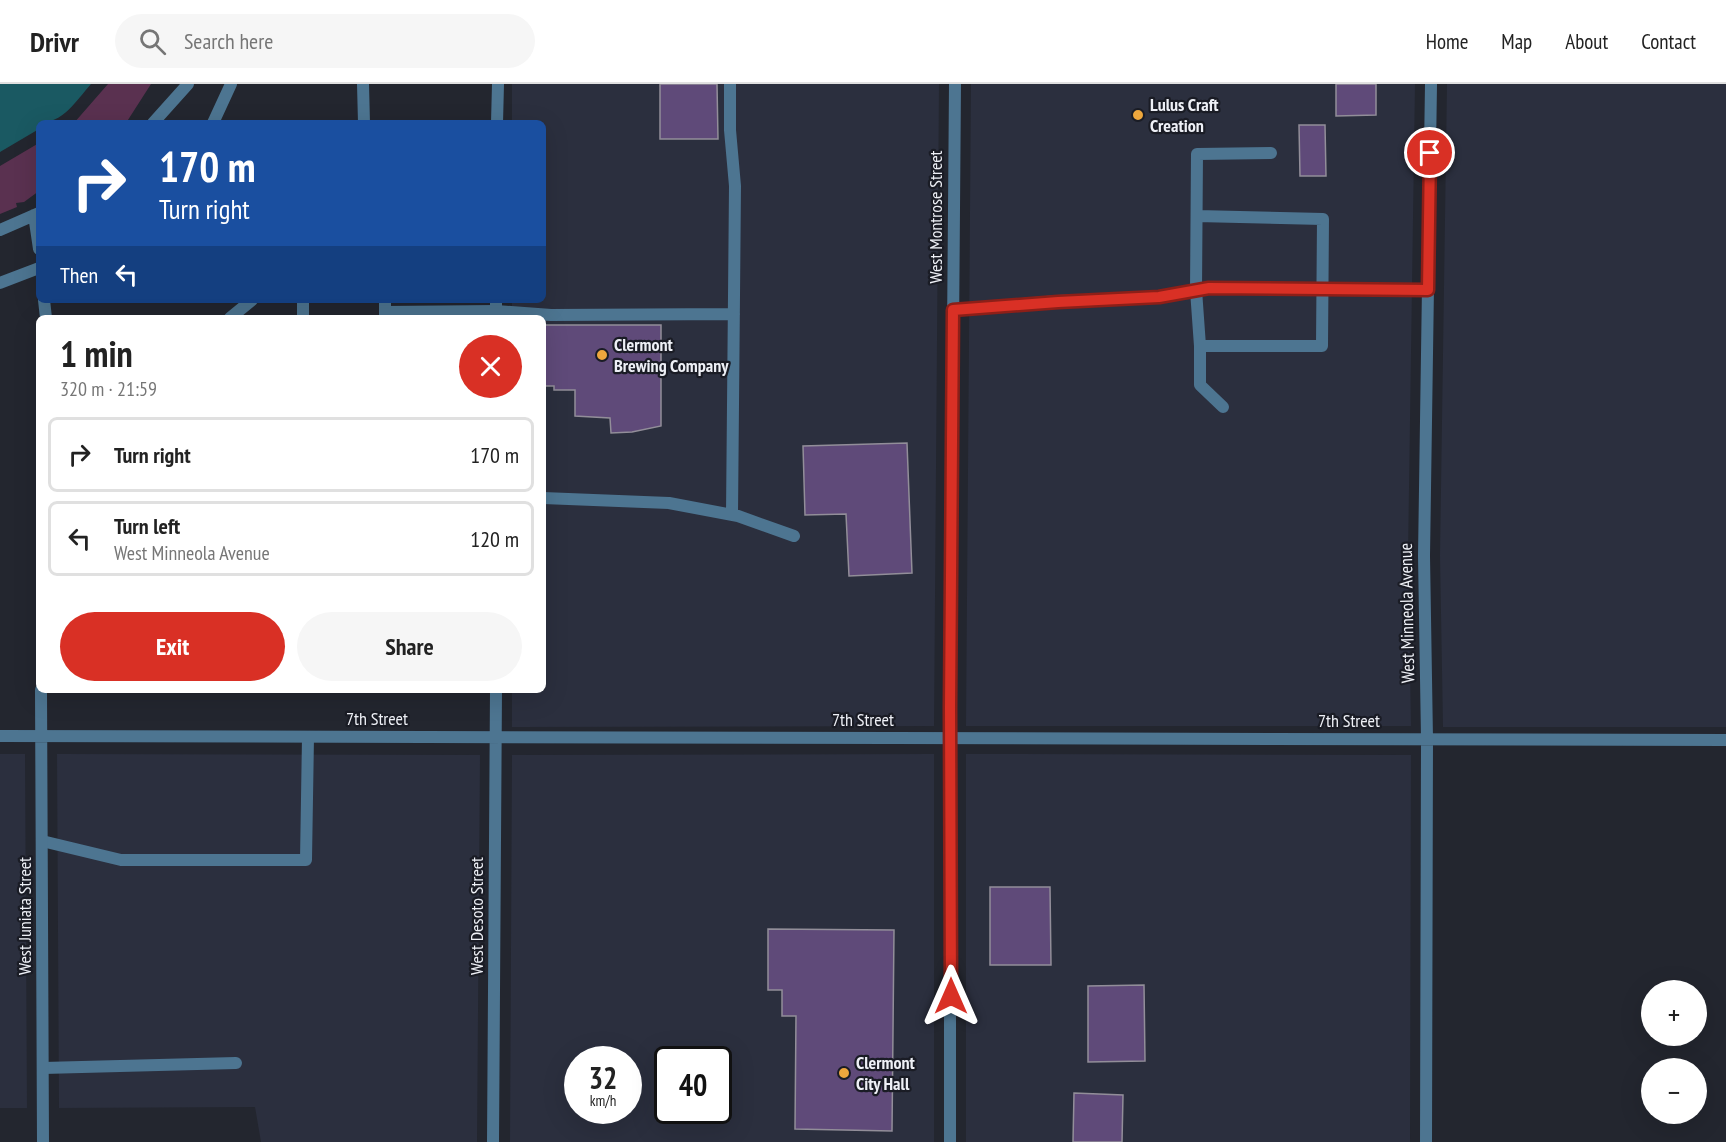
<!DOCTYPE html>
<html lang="en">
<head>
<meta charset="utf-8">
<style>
  :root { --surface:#fff; --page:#f6f6f6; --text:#222; --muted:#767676; --line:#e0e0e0; --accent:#d93025 }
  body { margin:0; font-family:"PT Sans Narrow",sans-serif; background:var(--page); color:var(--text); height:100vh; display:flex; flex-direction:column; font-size:22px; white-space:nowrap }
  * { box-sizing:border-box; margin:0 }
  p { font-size:20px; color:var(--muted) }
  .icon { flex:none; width:33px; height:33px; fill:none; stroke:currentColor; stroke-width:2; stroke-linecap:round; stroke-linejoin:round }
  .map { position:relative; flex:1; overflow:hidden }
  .side { position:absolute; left:36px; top:231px; width:510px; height:378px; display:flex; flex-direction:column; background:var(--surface); border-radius:9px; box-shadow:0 6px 24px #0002 }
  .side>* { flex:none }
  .hud { position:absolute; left:36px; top:36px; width:510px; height:183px; border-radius:9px; box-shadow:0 6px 24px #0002; background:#1a4fa0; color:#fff; overflow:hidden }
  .buttons { position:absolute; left:1641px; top:896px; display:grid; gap:12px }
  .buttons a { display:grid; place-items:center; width:66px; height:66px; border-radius:50%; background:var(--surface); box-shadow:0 6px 24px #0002; font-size:30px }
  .speed { position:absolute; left:564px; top:962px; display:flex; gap:12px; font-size:30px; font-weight:700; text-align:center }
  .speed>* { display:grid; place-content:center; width:78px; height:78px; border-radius:50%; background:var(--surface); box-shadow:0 6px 24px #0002; line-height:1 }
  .speed small { font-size:15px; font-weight:400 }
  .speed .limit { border:3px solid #111; border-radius:9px; background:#fff; color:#111 }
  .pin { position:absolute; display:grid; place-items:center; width:51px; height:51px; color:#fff; margin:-26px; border:3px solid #fff; border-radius:50%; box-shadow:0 2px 6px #0007 }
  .me { position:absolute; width:66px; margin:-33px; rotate:0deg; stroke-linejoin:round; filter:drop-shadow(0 0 4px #0008) }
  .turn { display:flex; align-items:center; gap:21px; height:126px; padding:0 24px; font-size:27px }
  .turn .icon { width:78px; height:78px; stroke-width:2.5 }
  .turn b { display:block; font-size:42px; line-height:51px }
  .then { display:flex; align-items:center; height:57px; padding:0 24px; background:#0003; gap:12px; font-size:22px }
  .round { display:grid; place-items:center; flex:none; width:63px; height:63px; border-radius:32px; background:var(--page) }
  .headline { display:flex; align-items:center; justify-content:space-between; height:102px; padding:0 24px }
  h1 { font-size:36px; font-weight:700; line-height:45px }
  .cta { display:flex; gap:12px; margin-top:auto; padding:12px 24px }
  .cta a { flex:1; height:69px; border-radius:36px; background:var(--accent); color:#fff; font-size:24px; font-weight:700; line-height:69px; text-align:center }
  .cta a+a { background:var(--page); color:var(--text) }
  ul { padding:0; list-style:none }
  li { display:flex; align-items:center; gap:18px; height:75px; margin:0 12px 9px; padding:0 12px; border:3px solid var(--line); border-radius:9px }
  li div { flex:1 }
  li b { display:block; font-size:22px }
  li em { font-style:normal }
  header { display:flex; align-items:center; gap:36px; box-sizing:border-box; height:84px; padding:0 30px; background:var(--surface); border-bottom:2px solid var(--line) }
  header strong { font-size:28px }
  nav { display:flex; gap:33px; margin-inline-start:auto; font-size:21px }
  .search { width:420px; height:54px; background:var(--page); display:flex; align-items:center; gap:15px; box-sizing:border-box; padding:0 21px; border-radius:33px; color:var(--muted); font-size:22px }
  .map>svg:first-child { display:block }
  .built { fill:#2b2f3e; fill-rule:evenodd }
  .green { fill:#5a3150 }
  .water { fill:#1a5962 }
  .building { fill:#5f4a79; stroke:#928e99; stroke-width:1.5 }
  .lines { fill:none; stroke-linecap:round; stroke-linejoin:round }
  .service { stroke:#4d7591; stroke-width:12 }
  .minor { stroke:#4d7591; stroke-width:12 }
  .tertiary { stroke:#4d7591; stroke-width:12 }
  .route-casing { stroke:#8d1f18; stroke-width:15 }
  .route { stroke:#d93025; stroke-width:10 }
  .poi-dot { fill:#eea73d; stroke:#1a1c25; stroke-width:2 }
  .labels { text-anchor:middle; stroke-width:4.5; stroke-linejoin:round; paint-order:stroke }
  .poi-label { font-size:18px; font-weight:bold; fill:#eef0f6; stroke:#1a1c25; text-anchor:start }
  .street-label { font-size:18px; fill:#eef0f6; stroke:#1a1c25 }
</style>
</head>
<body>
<header>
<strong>Drivr</strong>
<div class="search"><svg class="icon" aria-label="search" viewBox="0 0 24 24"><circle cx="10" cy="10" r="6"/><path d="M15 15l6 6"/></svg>Search here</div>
<nav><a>Home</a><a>Map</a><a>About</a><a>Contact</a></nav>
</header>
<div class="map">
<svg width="1726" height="1058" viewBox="0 0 1726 1058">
  <rect width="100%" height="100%" fill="#23262f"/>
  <!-- built -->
  <path class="built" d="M 512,0 L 939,0 L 934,642 L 512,643 L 512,606 L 543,606 L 543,234 L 512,234 L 512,216 L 543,216 L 543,39 L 512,39 Z
    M 971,0 L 1415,0 L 1408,472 L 1411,642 L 966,642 Z
    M 1447,0 L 1726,0 L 1726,643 L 1443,643 L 1440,472 Z
    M 0,670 L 25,670 L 27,1024 L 0,1024 Z
    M 57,670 L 480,671 L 477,1058 L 261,1058 L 255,1023 L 59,1024 Z
    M 934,670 L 934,1058 L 510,1058 L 512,671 ZM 578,975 L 628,975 L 628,1026 L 578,1026 ZM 668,975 L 718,975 L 718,1026 L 668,1026 Z
    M 966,670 L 1411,671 L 1410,1058 L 966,1058 Z"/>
  <!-- green -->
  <path class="green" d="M 108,0 L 151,0 L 126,39 L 74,39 Z
    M 39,59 L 39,107 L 24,118 L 16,119 L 17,123 L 0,130 L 0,82 Z"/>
  <!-- water -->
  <path class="water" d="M 0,0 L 91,0 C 76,17 63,39 39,39 L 39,45 L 0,68 Z"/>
  <!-- building -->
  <path class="building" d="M 660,0 L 717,0 L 718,55 L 660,55 Z
    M 1336,0 L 1376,0 L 1376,31 L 1336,32 Z
    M 1299,41 L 1325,41 L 1326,92 L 1300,92 Z
    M 543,241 L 661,241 L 661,342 L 632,348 L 611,349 L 610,334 L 575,332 L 575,306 L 554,306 L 554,302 L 543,302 Z
    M 907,359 L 912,489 L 849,492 L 846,430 L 805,431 L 803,362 Z
    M 990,803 L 1050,803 L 1051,881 L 990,881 Z
    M 768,845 L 894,846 L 892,1047 L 795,1045 L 796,932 L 782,932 L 782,906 L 768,906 Z
    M 1144,901 L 1145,977 L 1088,978 L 1088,902 Z
    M 1074,1009 L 1123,1011 L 1122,1058 L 1073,1058 Z"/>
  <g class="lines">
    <!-- service -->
    <path class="service" d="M 363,0 L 364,39
      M 730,0 L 730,46 L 735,102 L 732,431
      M 213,39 L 231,0
      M 1197,132 L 1323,135 L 1322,262 L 1200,262
      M 0,199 L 39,184
      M 303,216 L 303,234
      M 953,226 L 1058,217 L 1159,213 L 1208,204 L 1428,206
      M 385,228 L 496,227 L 551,231 L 734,230
      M 230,234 L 252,216
      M 385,234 L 385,216
      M 1223,323 L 1200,301 L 1200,262 L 1196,206 L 1197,70 L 1271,69
      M 543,414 L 669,419 L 738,432 L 794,452
      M 42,757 L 121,776 L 306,776 L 308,653
      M 43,984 L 236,979"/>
    <!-- minor -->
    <path class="minor" d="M 153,39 L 188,0
      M 497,39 L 498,0
      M 34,131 L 39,165
      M 0,146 L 39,129
      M 44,216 L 46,234
      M 496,234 L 496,216
      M 41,606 L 43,1058
      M 0,652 L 1726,656
      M 493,1058 L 496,606
      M 1426,1058 L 1427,655 L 1424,472 L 1431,0"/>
    <!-- tertiary -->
    <path class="tertiary" d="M 950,1058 L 950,624 L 955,0"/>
  </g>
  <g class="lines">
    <defs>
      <path id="route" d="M 951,912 L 950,624 L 953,226 L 1058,218 L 1159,213 L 1209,204 L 1428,206 L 1430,69"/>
    </defs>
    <!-- route casing -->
    <use href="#route" class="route-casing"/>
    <!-- route -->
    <use href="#route" class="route"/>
  </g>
  <!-- markers -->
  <g class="poi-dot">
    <circle cx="1138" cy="31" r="6"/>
    <circle cx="602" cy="271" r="6"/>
    <circle cx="844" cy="989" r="6"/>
  </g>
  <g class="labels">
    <!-- poi labels -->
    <g class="poi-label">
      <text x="1150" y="27">Lulus Craft<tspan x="1150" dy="21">Creation</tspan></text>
      <text x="614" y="267">Clermont<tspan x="614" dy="21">Brewing Company</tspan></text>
      <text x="856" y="985">Clermont<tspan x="856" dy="21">City Hall</tspan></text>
    </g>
    <!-- street labels -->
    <g class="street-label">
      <text transform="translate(936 133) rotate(-90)" y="6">West Montrose Street</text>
      <text transform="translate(1407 529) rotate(-91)" y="6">West Minneola Avenue</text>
      <text x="377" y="641">7th Street</text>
      <text x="863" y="642">7th Street</text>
      <text x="1349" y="643">7th Street</text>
      <text transform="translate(25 832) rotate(-90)" y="6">West Juniata Street</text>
      <text transform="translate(477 832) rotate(-90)" y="6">West Desoto Street</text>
    </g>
  </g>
</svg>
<div class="buttons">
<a>+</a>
<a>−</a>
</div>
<div class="speed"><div>32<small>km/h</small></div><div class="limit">40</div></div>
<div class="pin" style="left:1430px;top:69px;background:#d93025"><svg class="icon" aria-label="arrive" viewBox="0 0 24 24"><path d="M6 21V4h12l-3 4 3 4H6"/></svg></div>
<svg class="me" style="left:951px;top:912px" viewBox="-20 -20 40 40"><path d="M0-17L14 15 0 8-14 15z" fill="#d93025" stroke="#fff" stroke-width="4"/></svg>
<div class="hud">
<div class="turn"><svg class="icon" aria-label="right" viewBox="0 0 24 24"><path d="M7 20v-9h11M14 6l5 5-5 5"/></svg><div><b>170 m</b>Turn right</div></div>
<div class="then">Then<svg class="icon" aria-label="left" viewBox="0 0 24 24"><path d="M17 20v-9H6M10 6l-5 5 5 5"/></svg></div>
</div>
<section class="side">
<div class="headline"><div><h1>1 min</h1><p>320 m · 21:59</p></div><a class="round" style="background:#d93025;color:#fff"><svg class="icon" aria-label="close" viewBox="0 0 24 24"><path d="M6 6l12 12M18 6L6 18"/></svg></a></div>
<ul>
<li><svg class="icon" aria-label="right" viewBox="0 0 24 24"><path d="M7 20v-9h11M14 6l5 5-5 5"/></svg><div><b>Turn right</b></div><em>170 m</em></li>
<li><svg class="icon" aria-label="left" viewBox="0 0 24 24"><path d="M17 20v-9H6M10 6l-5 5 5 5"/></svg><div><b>Turn left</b><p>West Minneola Avenue</p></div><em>120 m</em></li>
</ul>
<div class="cta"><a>Exit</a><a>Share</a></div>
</section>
</div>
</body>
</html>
